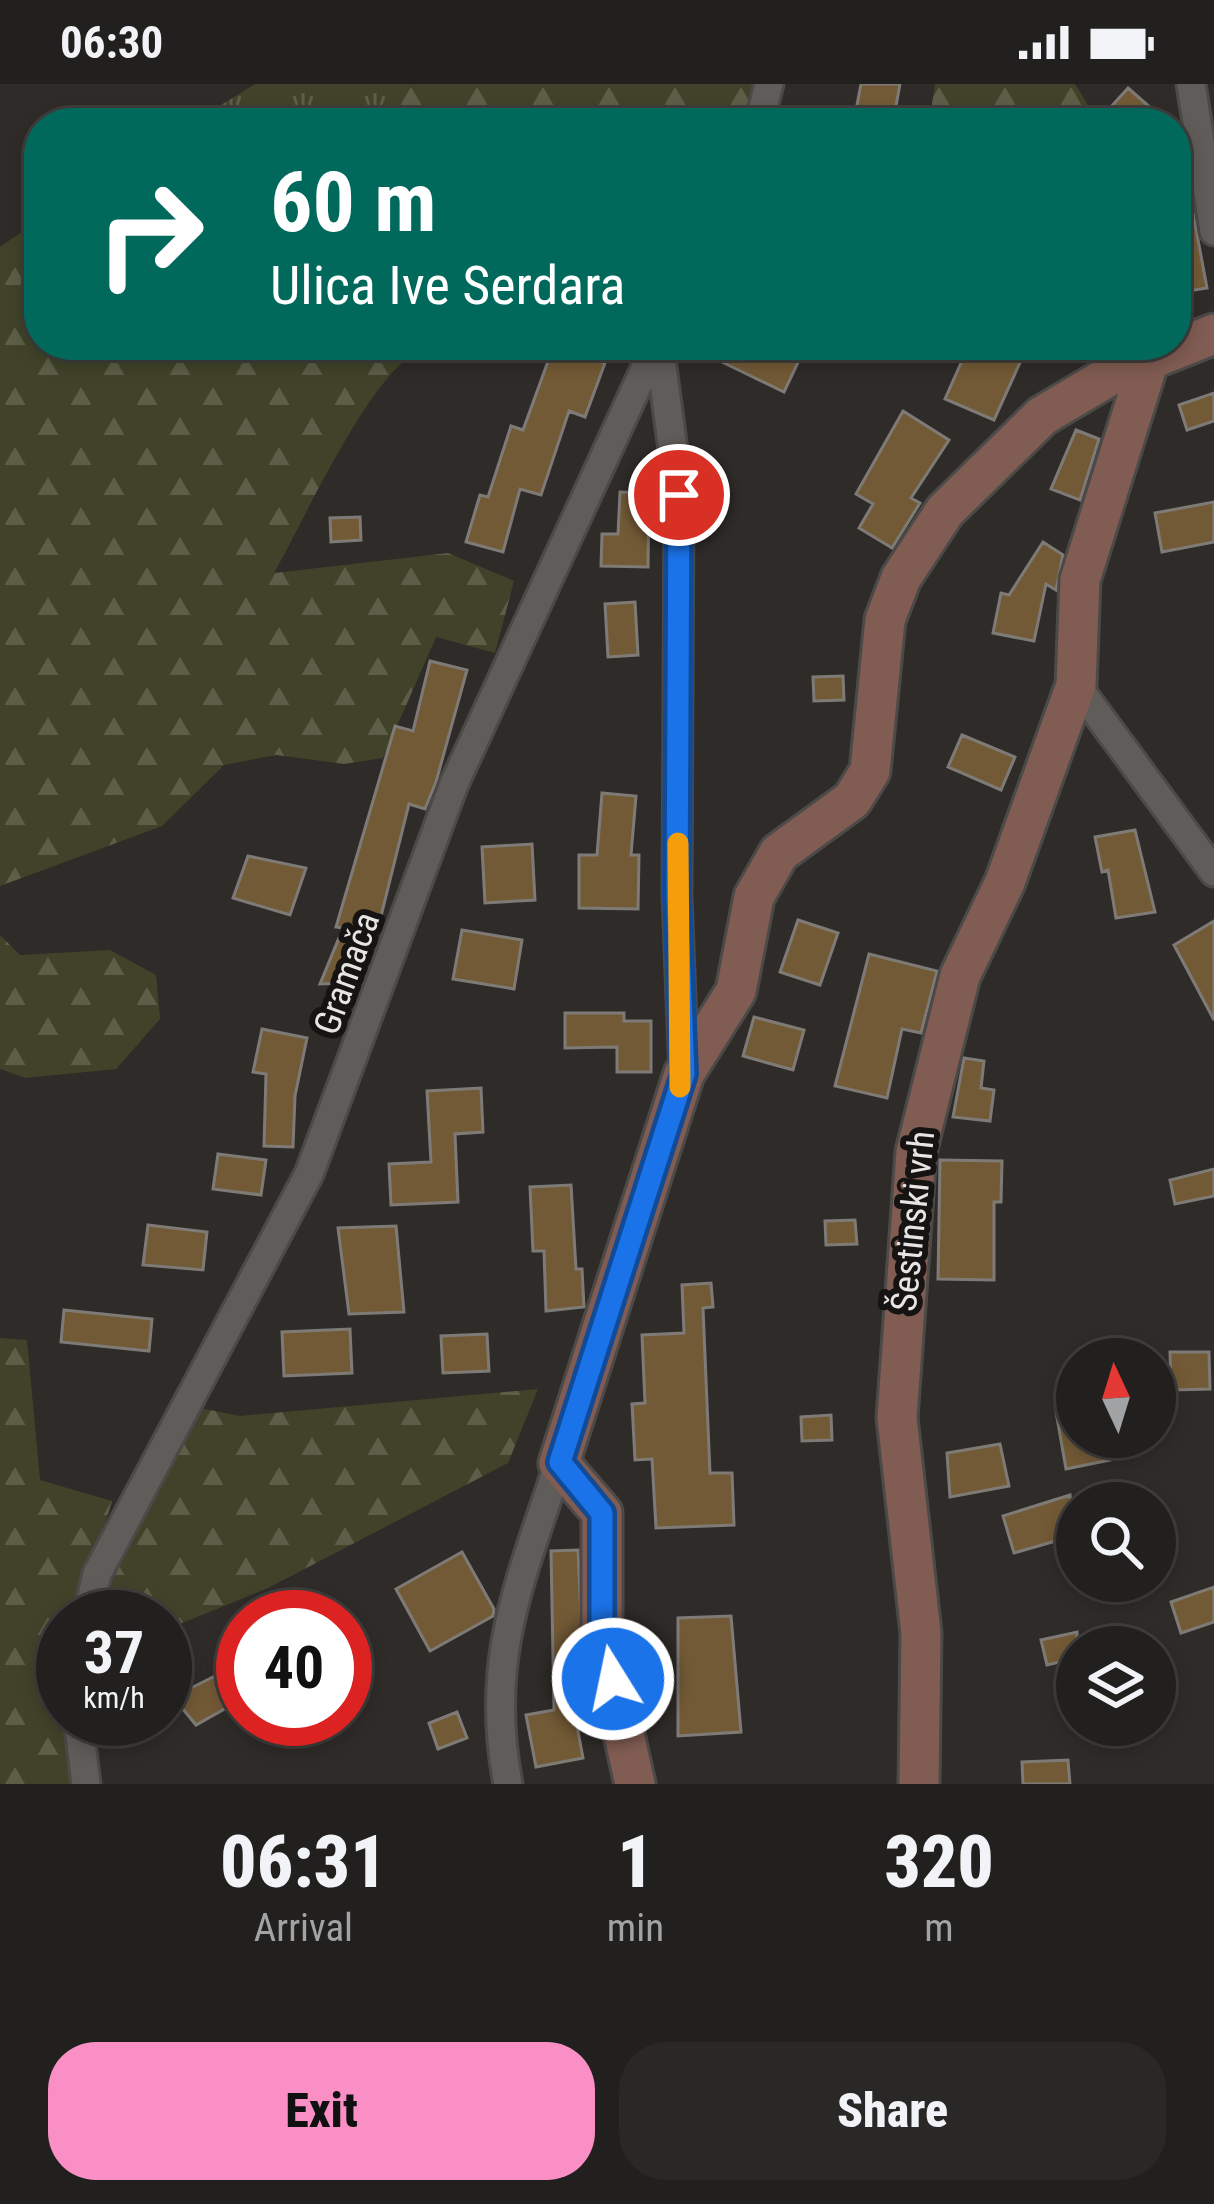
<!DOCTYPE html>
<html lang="en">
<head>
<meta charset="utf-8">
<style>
  :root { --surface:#22201e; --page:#2a2827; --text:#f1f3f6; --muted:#a2a3a4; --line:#3f3e3c; --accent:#fa8fc6 }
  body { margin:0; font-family:"Roboto Condensed",sans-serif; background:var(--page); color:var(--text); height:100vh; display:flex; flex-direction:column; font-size:45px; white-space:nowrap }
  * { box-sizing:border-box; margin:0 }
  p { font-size:39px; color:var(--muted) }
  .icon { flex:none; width:66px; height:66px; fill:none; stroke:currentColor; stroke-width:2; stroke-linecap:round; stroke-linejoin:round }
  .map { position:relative; height:1700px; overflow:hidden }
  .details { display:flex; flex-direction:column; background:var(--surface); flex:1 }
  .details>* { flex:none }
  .top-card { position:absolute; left:24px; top:24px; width:1167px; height:252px; border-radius:48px; box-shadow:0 6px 18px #0003,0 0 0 3px var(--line); background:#00695c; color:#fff; overflow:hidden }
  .needle { width:78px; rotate:356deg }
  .fabs { position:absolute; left:1056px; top:1254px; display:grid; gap:24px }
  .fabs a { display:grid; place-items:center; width:120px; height:120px; border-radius:50%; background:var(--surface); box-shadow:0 6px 18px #0003,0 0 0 3px var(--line); font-size:60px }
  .speed { position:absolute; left:36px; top:1506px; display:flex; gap:24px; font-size:60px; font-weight:700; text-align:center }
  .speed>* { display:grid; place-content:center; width:156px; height:156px; border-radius:50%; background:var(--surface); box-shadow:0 6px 18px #0003,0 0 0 3px var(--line); line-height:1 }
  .speed small { font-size:30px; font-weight:400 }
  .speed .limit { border:18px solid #d22; background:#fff; color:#111 }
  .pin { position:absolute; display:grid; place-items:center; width:102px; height:102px; color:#fff; margin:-51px; border:6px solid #fff; border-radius:50%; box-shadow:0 3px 12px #0007 }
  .me { position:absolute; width:132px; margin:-66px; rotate:350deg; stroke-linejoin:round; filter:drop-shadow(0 0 9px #0008) }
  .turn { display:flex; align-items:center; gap:42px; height:252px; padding:0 48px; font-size:54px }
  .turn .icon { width:156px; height:156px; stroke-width:2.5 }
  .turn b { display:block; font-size:84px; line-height:102px }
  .eta { display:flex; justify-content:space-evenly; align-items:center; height:204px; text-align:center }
  .eta b { font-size:72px; font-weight:800; line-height:84px }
  .cta { display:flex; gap:24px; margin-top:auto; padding:24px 48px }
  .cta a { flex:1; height:138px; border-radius:48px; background:var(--accent); color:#111; font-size:48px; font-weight:800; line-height:138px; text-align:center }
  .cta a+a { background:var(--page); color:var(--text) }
  .status { display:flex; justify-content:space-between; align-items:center; height:84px; padding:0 60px; background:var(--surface); direction:ltr }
  .status svg { height:33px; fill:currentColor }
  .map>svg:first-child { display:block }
  .grass { fill:url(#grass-tufts) }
  .forest { fill:url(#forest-firs) }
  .building { fill:#735a36; stroke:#7e7b77; stroke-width:3 }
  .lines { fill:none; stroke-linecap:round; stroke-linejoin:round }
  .street-casing { stroke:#4c4a48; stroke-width:33 }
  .secondary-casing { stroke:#4c4a48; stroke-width:45 }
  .street { stroke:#5f5c59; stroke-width:27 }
  .secondary { stroke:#815c52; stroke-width:39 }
  .route-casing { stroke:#114b97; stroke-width:30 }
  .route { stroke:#1a73e8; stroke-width:21 }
  .slow { stroke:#f59e0b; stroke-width:21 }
  .labels { text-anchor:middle; stroke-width:12; stroke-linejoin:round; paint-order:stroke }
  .street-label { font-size:36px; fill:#e7e5e3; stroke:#151412 }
</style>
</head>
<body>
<div class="status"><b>06:30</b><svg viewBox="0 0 49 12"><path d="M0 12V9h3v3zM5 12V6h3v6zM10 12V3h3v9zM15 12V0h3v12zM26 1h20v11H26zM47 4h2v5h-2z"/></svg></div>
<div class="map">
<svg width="1214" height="1700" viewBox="0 0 1214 1700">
  <defs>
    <pattern id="grass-tufts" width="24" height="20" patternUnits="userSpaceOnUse" patternTransform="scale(3)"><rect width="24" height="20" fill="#404329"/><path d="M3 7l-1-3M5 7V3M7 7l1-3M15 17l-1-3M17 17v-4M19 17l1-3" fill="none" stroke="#5c5e48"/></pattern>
    <pattern id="forest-firs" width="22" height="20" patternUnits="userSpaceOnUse" patternTransform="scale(3)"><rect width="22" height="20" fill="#404329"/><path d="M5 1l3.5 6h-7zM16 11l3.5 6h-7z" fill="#5c5e48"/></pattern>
  </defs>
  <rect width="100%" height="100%" fill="#2e2b28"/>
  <!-- grass -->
  <path class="grass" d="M 255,0 L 416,0 L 354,39 L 192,39 Z"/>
  <!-- forest -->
  <path class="forest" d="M 416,0 L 756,0 L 743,39 L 354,39 Z
    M 935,0 L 1075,0 L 1099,39 L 929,39 Z
    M 39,136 L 39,261 L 449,261 C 440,263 429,263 421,266 C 371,286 303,439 274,489 L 448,469 L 514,497 L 495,569 L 436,553 L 383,674 L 344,680 L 276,671 L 224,681 L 162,742 L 0,802 L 0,163 Z
    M 0,851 L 20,871 L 110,866 L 156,891 L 160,935 L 116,985 L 25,994 L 0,985 Z
    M 0,1254 L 27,1256 L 40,1396 L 112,1417 L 77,1533 L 63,1533 L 63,1635 L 74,1700 L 0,1700 Z
    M 538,1305 L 508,1379 L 268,1504 L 165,1546 L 165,1533 L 102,1533 L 107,1507 L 200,1324 L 240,1332 Z"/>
  <!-- building -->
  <path class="building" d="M 861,0 L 900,0 L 894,33 L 856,26 Z
    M 1128,4 L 1168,39 L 1127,39 L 1110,24 Z
    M 1176,85 L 1191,118 L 1207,204 L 1176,209 Z
    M 554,261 L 605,279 L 585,333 L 569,327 L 541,411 L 520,405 L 503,468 L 466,458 L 480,411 L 488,413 L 511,342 L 523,346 Z
    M 687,261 L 789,261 L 803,268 L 784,308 Z
    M 969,261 L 997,261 L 1023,272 L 994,336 L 945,315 Z
    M 1214,309 L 1214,337 L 1187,346 L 1179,321 Z
    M 903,327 L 949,356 L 911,414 L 920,419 L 892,464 L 859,444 L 873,420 L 856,410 Z
    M 1076,346 L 1099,355 L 1080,416 L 1051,405 Z
    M 620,408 L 649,409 L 648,483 L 601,482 L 602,450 L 618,450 Z
    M 1214,418 L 1214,458 L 1162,468 L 1155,429 Z
    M 360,433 L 361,456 L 331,458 L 330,434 Z
    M 1043,458 L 1063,471 L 1056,506 L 1046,500 L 1034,557 L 993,549 L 1001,509 L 1009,511 Z
    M 635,518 L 638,571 L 608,573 L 605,520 Z
    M 430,577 L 467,586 L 436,698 L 425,725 L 409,720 L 377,848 L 361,846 L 350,899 L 320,900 L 343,844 L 336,843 L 395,642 L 413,647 Z
    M 843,592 L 844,616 L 814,617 L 813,593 Z
    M 962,651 L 1015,673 L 1001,706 L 948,683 Z
    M 602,709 L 636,712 L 631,771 L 639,771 L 638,825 L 579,824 L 579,771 L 597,771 Z
    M 1135,746 L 1155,828 L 1116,834 L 1108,786 L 1102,788 L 1095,753 Z
    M 532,760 L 535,816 L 485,819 L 482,763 Z
    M 248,772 L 306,784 L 290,831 L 233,814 Z
    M 798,836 L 838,849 L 820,901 L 780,888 Z
    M 1214,837 L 1214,936 L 1174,861 Z
    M 462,846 L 522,856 L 514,905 L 453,895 Z
    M 869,870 L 937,887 L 921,949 L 902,945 L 887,1014 L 835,1002 Z
    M 565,929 L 624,929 L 624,937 L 651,937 L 651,988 L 617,988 L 617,963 L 565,964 Z
    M 754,933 L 804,946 L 793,986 L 743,972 Z
    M 262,945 L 307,954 L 295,1012 L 293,1063 L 264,1062 L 266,990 L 253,988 Z
    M 964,974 L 984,977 L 981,1004 L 994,1006 L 990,1037 L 953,1033 Z
    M 481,1004 L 483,1048 L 455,1050 L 458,1118 L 391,1121 L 389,1080 L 431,1078 L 427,1007 Z
    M 218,1070 L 266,1076 L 261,1111 L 213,1105 Z
    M 940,1076 L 1002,1077 L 1001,1118 L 994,1118 L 994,1196 L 938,1195 Z
    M 1214,1085 L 1214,1112 L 1175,1120 L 1170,1096 Z
    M 571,1101 L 576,1185 L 582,1185 L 584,1223 L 546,1227 L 544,1167 L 533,1167 L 530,1103 Z
    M 855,1136 L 857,1160 L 826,1161 L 825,1137 Z
    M 148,1141 L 207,1148 L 203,1186 L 143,1181 Z
    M 396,1142 L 404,1228 L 349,1230 L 338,1144 Z
    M 711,1199 L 713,1223 L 703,1224 L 710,1389 L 732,1389 L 734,1441 L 656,1444 L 652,1375 L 635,1376 L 632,1320 L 645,1319 L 642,1251 L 684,1249 L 682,1201 Z
    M 64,1226 L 152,1235 L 149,1267 L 61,1258 Z
    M 350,1245 L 352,1289 L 284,1292 L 282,1248 Z
    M 487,1250 L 489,1287 L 443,1289 L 441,1252 Z
    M 1170,1268 L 1209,1268 L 1210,1305 L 1171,1306 Z
    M 1077,1325 L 1077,1353 L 1106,1353 L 1110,1376 L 1066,1385 L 1056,1328 Z
    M 831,1331 L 832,1356 L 802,1357 L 801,1333 Z
    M 1000,1360 L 1009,1402 L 950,1413 L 947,1369 Z
    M 1070,1411 L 1077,1451 L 1014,1469 L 1003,1432 Z
    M 578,1466 L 584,1598 L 569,1599 L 583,1674 L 536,1683 L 526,1631 L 554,1626 L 551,1467 Z
    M 462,1468 L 494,1525 L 493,1532 L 430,1567 L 396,1505 Z
    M 1214,1503 L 1214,1538 L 1181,1549 L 1171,1518 Z
    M 731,1532 L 741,1648 L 678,1652 L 678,1534 Z
    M 1077,1548 L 1077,1574 L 1047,1581 L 1041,1556 Z
    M 217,1591 L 228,1623 L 196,1641 L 173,1613 Z
    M 457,1628 L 467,1654 L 438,1665 L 429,1639 Z
    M 1068,1676 L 1070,1700 L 1023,1700 L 1022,1678 Z"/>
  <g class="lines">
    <defs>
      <path id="street" d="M 1191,0 L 1214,147
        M 759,39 L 769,0
        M 659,261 L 679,411 L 677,812 L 684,990
        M 1076,601 L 1214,788
        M 87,1533 L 97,1490 L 309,1090 L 454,700 L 656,261
        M 78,1635 L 86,1700
        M 508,1700 C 484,1574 521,1496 559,1379"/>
      <path id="secondary" d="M 635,1700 L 602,1551 L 602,1429 L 559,1379 L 684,990 L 736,907 L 754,813 L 779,769 L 852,716 L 870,687 L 885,536 L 901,494 L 945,427 L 1042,332 L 1111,291 L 1214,250
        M 919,1700 L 921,1549 L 897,1334 L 916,1068 L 960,892 L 1005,798 L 1076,601 L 1080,496 L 1150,273"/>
    </defs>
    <!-- street casing -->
    <use href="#street" class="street-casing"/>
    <!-- secondary casing -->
    <use href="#secondary" class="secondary-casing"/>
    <!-- street -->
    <use href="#street" class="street"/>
    <!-- secondary -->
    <use href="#secondary" class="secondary"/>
  </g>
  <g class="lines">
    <defs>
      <path id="route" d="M 613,1595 L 602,1551 L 602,1429 L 560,1378 L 684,990 L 677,812 L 679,411"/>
    </defs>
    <!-- route casing -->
    <use href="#route" class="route-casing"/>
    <!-- route -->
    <use href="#route" class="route"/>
    <!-- slow -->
    <path class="slow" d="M 678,759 L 680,1003"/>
  </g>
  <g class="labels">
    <!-- street labels -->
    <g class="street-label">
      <text transform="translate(346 889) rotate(-70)" y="13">Gramača</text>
      <text transform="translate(912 1137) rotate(-84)" y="13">Šestinski vrh</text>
    </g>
  </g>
</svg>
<div class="fabs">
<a><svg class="needle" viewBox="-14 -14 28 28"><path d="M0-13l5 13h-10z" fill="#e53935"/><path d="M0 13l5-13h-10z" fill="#a2a3a4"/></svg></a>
<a><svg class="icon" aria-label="search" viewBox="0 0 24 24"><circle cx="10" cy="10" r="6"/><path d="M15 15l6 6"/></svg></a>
<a><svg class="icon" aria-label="layers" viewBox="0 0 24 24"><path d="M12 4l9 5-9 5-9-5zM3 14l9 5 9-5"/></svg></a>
</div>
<div class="speed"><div>37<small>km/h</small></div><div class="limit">40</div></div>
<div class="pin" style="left:679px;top:411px;background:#d93025"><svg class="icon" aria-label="arrive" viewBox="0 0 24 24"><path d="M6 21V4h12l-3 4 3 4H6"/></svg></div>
<svg class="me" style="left:613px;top:1595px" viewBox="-20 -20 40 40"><circle r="17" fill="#1a73e8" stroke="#fff" stroke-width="3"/><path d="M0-11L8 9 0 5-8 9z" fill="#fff"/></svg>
<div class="top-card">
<div class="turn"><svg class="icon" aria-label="right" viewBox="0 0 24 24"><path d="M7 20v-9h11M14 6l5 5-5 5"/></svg><div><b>60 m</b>Ulica Ive Serdara</div></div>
</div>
</div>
<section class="details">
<div class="eta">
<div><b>06:31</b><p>Arrival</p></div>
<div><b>1</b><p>min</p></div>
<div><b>320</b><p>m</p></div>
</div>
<div class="cta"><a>Exit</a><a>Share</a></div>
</section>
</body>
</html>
